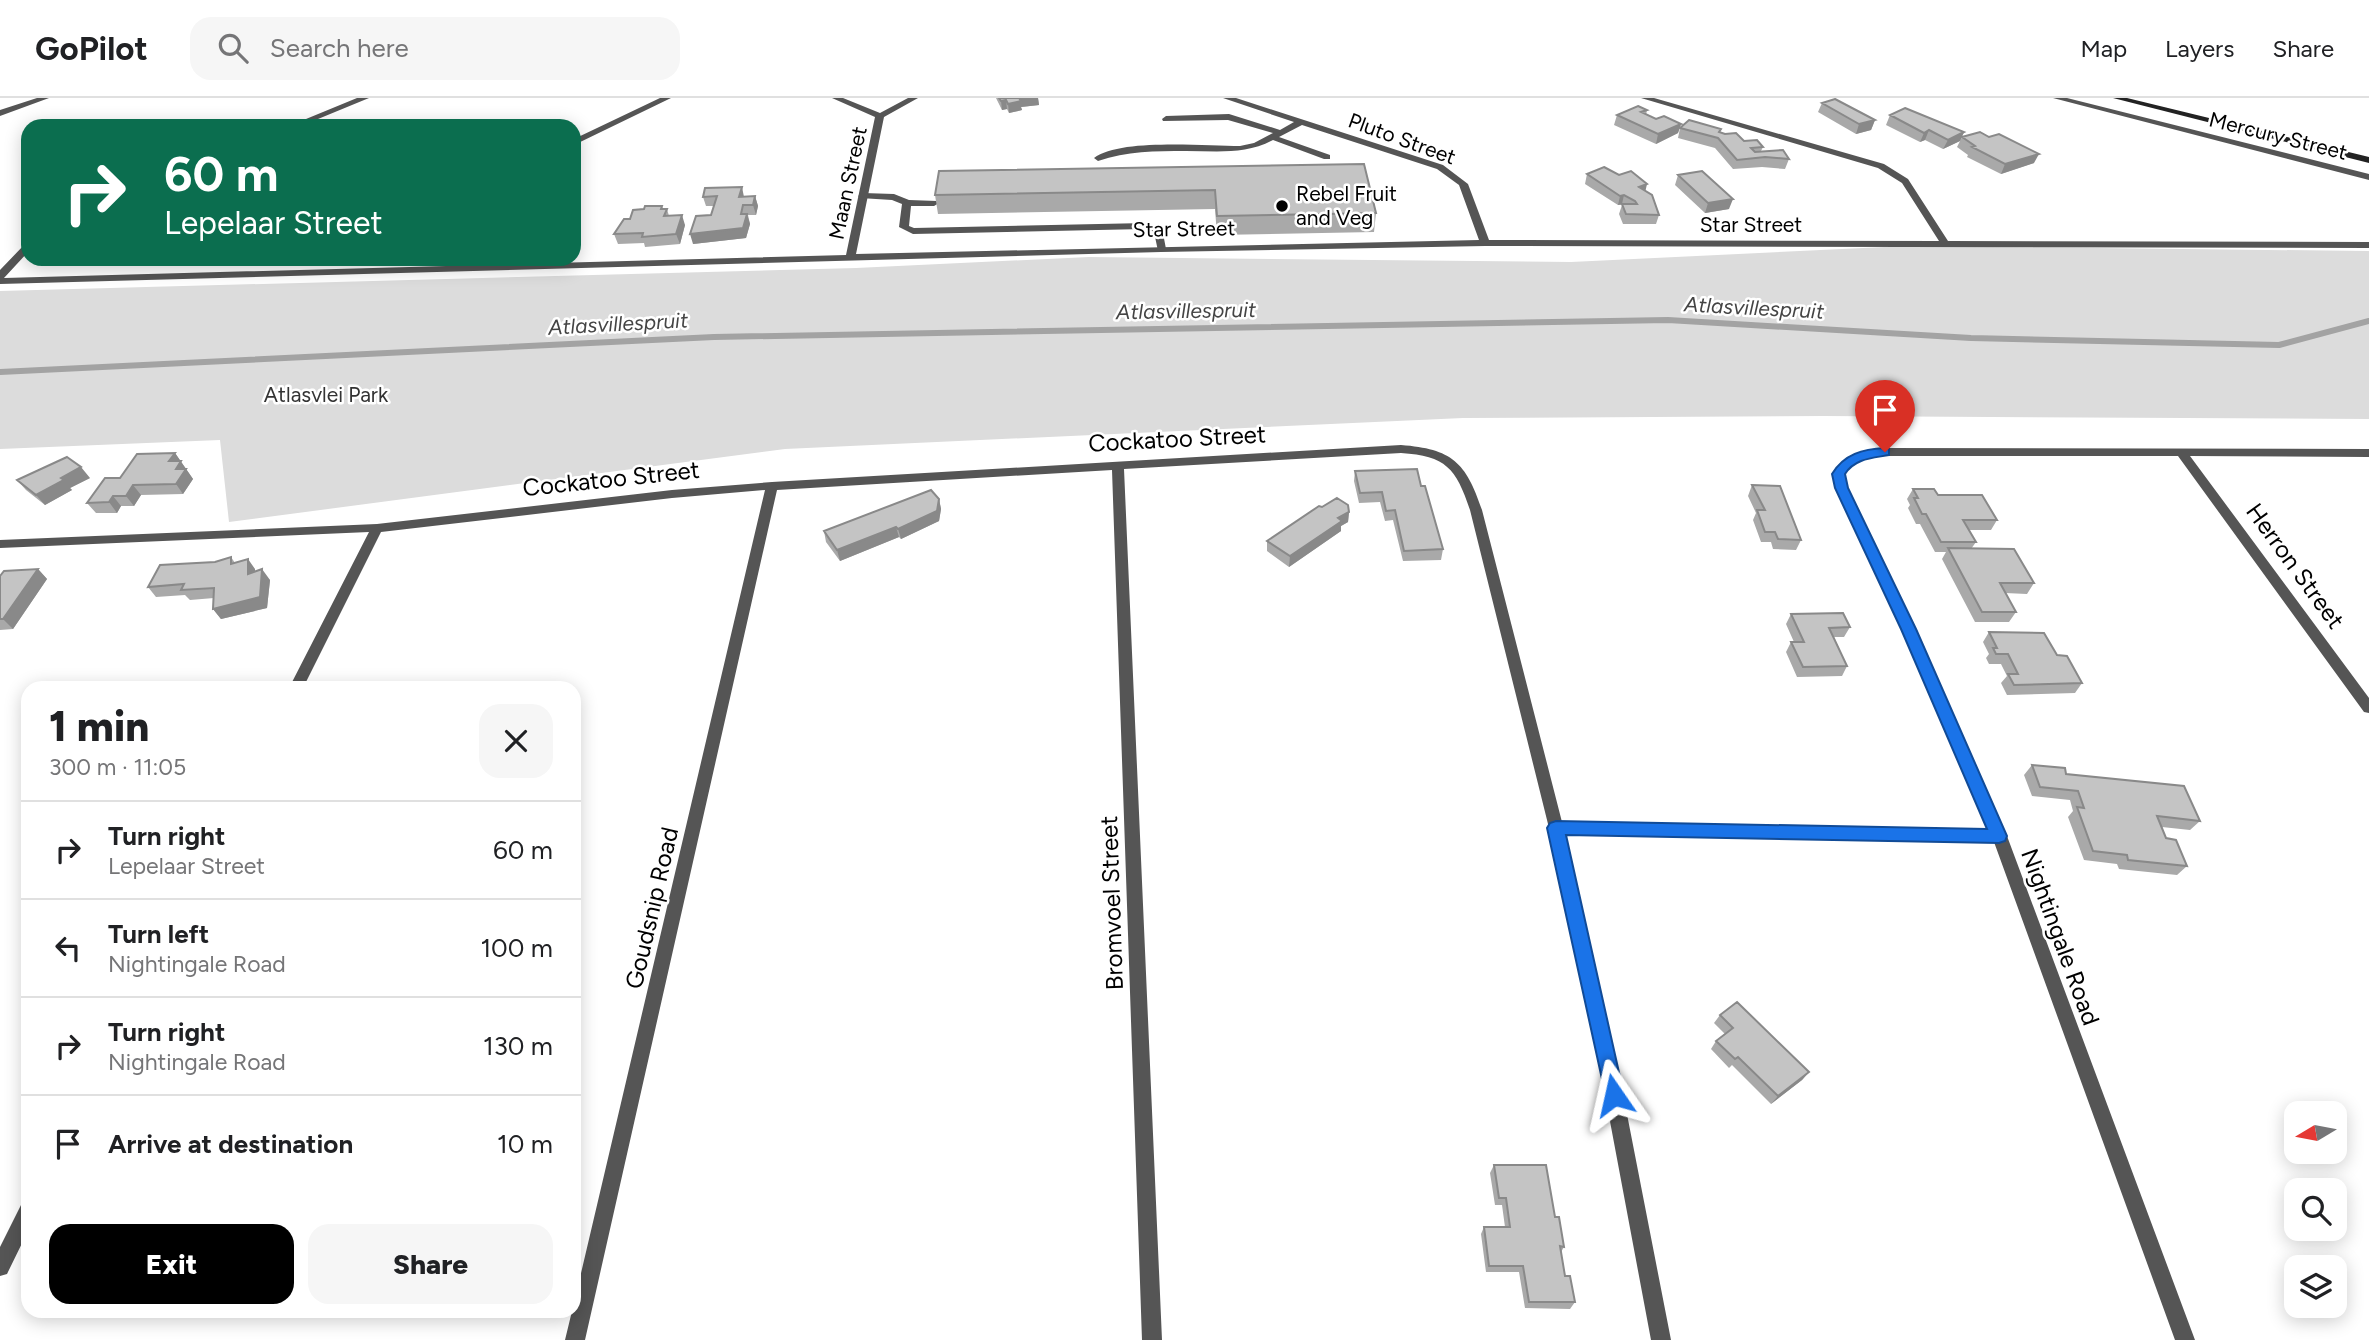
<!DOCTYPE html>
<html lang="en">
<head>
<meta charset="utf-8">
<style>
  :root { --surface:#fff; --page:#f6f6f6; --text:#202124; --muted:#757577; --line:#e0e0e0; --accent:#000 }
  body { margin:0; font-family:Figtree,sans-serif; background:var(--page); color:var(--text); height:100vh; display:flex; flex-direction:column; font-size:26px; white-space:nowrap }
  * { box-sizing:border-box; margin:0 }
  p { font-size:23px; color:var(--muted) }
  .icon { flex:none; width:38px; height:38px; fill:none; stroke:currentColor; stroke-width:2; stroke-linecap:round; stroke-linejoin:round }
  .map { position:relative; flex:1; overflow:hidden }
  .panel { position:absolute; left:21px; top:583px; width:560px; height:637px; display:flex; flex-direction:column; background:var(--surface); border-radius:21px; box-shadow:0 4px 18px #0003 }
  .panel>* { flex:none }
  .top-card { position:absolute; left:21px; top:21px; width:560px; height:147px; border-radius:21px; box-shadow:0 4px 18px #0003; background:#0b6e4f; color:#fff; overflow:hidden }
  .needle { width:46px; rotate:260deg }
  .buttons { position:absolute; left:2284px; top:1003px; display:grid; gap:14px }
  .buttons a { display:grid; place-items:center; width:63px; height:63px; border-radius:14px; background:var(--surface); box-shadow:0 4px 18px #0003; font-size:35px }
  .pin { position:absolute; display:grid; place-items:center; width:60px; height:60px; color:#fff; margin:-72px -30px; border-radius:50% 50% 50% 0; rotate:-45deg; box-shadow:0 0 7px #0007 }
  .pin .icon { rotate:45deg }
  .me { position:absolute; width:77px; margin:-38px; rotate:349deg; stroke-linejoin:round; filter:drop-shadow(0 0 5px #0008) }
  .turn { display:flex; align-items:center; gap:24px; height:147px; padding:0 28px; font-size:32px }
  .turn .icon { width:91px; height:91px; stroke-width:2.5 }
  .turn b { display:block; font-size:49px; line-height:60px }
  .round { display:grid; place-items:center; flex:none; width:74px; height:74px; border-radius:21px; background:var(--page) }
  .summary { display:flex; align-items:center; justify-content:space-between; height:119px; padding:0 28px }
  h1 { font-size:42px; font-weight:800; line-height:52px }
  .primary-button { display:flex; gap:14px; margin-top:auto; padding:14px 28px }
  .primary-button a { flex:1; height:80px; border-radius:21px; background:var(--accent); color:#fff; font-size:28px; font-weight:800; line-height:80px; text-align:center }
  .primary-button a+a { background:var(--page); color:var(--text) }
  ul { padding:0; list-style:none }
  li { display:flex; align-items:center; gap:21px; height:98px; padding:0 28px; border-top:2px solid var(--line) }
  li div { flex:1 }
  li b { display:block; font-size:26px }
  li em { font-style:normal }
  header { display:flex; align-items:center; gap:42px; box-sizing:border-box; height:98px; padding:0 35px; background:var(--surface); border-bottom:2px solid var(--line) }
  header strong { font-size:33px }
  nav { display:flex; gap:38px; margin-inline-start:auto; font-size:24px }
  .search { width:490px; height:63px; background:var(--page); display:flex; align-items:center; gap:18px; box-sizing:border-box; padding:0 24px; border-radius:21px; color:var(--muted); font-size:26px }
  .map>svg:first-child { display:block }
  .green { fill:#dcdcdc }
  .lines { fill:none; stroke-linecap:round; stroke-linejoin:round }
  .stream { stroke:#a3a3a3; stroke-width:6 }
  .lane { fill:#555; fill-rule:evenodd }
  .street { fill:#555; fill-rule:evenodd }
  .secondary { fill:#222; fill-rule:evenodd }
  .wall { fill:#a9a9a9 }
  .shaded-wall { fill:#898989 }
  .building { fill:#c4c4c4; stroke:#898989; stroke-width:2 }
  .route { fill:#1a73e8; stroke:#114b97; stroke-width:2 }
  .poi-dot { fill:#000; stroke:#fff; stroke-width:2.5 }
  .labels { text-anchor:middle; stroke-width:5; stroke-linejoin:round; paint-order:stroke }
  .far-street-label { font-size:21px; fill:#000; stroke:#fff }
  .far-poi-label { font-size:21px; fill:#000; stroke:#fff; text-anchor:start }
  .far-water-label { font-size:21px; font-style:italic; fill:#444; stroke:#fff }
  .far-park-label { font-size:21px; fill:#333; stroke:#fff }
  .street-label { font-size:24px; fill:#000; stroke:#fff }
</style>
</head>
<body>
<header>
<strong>GoPilot</strong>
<div class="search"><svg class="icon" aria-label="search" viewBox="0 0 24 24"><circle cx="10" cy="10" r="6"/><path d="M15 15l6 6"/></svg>Search here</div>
<nav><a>Map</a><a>Layers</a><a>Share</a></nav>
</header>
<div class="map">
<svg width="2369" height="1242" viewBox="0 0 2369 1242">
  <rect width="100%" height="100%" fill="#fff"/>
  <!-- green -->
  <path class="green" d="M 1906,148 L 2369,153 L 2369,321 L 1823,318 L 1463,320 L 785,351 L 229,424 L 220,342 L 0,351 L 0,193 L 856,170 L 1089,159 L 1571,164 Z"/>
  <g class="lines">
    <!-- stream -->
    <path class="stream" d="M 0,274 L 714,239 L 1668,222 L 1971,240 L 2279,247 L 2369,223"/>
    <!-- lane -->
    <path class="lane" d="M 863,95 L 894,96 L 909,102 L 937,103 L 939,105 L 934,108 L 911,108 L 909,128 L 914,130 L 1146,125 L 1162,130 L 1166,151 L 1158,153 L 1154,134 L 1145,131 L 913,136 L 899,129 L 902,106 L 892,102 L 860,100 L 858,98 Z"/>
    <!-- street -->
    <path class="street" d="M 37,0 L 49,0 L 0,18 L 0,12 Z
      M 357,0 L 369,0 L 301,28 L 289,28 Z
      M 660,0 L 671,0 L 574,47 L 574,41 Z
      M 832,0 L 843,0 L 880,15 L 908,0 L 918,0 L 884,19 L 856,156 L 1479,142 L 1459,87 L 1437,71 L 1302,27 L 1279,39 L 1330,57 L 1330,61 L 1324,61 L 1273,42 C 1245,57 1216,53 1186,53 C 1155,53 1127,53 1098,63 L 1094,60 C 1120,40 1205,48 1240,48 L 1254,45 L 1273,35 L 1228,22 L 1163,23 L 1162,21 L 1166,18 L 1229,16 L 1280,32 L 1294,24 L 1223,0 L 1236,0 L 1443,67 L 1468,86 L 1489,142 L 1939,143 L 1902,85 L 1878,70 L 1641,0 L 1654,0 L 1884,66 L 1908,81 L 1948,143 L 2369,144 L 2369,150 L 1485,148 L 1161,154 L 0,186 L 0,172 L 25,146 L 28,145 L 28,154 L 4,180 L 846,157 L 875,19 Z
      M 2053,0 L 2067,0 L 2369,76 L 2369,82 Z
      M 1401,347 C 1452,351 1466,364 1482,412 L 1562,724 L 1989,732 L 1901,531 L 1836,390 L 1833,375 C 1845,355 1863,352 1885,350 L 2369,351 L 2369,359 L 2190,358 L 2369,600 L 2369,615 L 2364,614 L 2178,358 L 1885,358 C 1868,359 1855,360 1845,375 L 1848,390 L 1915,531 L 2007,738 L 2195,1242 L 2175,1242 L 1994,744 L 1565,736 L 1618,970 L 1671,1242 L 1651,1242 L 1600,970 L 1549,730 L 1470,412 C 1456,370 1446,358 1401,355 L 1124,371 L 1162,1242 L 1142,1242 L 1112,372 L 777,392 L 585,1242 L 565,1242 L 572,1213 L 574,1213 L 574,1205 L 765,392 L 672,400 L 381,434 L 303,590 L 289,590 L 369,434 L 0,450 L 0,442 L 377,426 L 672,392 L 772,384 Z
      M 28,1105 L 28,1133 L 7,1176 L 0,1178 L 0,1149 L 21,1107 Z"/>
    <!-- secondary -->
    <path class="secondary" d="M 2113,0 L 2127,0 L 2369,59 L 2369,65 Z"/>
  </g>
  <!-- wall -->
  <path class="wall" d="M 996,0 L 1038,0 L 1039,7 L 1021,9 L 1022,12 L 1009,15 L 1007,11 L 1002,12 Z
    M 1822,5 L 1875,22 L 1871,32 L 1856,36 L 1818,14 Z
    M 1647,12 L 1646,17 L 1656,21 L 1681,26 L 1678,35 L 1656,46 L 1614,27 L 1617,17 Z
    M 1890,17 L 1964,34 L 1960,43 L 1943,51 L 1925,42 L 1920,44 L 1886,27 Z
    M 1680,30 L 1720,34 L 1763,49 L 1761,53 L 1789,61 L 1785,71 L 1762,69 L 1733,71 L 1715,50 L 1678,40 Z
    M 1962,39 L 2034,65 L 2001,76 L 1967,59 L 1968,57 L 1957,49 Z
    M 1364,66 L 1376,115 L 1374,134 L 1217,137 L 1215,111 L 938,116 L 935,97 Z
    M 1587,76 L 1645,93 L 1659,117 L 1656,126 L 1623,126 L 1619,116 L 1622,107 L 1618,107 L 1585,86 Z
    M 1678,77 L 1729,111 L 1705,115 L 1675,87 Z
    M 705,90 L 744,99 L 755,98 L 758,108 L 756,117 L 748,117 L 750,126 L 746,140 L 693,146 L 711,117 L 714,108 L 706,108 L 703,99 Z
    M 662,108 L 663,111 L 667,111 L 669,118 L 685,127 L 680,146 L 645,149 L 644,145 L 618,146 L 614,136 L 630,121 L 644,111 Z
    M 175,355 L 193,381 L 183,396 L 141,397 L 134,408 L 121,408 L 117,415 L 96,415 L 87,405 L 120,380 Z
    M 1355,373 L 1421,388 L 1443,451 L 1441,462 L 1403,463 L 1393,422 L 1385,423 L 1380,404 L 1359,405 L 1354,383 Z
    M 90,380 L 70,390 L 72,392 L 45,407 L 26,392 L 17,382 Z
    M 1752,387 L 1801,442 L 1796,452 L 1773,451 L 1771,444 L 1761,444 L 1753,422 L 1756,415 L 1748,398 Z
    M 1913,391 L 1938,397 L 1997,422 L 1991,432 L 1969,432 L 1976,444 L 1971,451 L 2034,485 L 2027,496 L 2005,495 L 2016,514 L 2009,524 L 1975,524 L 1942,461 L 1946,454 L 1935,454 L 1920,426 L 1916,426 L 1908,410 L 1910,407 L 1907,401 Z
    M 939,401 L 941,411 L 939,423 L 901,441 L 899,439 L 840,463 L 826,444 L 824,433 Z
    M 1322,409 L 1349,414 L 1348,424 L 1341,428 L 1341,433 L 1289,469 L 1267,453 L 1267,443 Z
    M 231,459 L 235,465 L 255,471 L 255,473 L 270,482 L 267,510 L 221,521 L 213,511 L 214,500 L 190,502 L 185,497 L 156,499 L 148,489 Z
    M 38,471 L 47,481 L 13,531 L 0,532 L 0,478 Z
    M 1791,516 L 1850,529 L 1844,539 L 1834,539 L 1847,568 L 1842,578 L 1797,579 L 1786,554 L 1791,544 L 1794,544 L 1786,526 Z
    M 1989,534 L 2057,557 L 2082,585 L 2075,595 L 2007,597 L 2001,585 L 2007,578 L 2001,566 L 1989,566 L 1986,560 L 1989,556 L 1983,544 Z
    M 2032,667 L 2066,676 L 2200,723 L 2190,732 L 2162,729 L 2166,740 L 2187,768 L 2177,777 L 2119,771 L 2117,766 L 2084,762 L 2068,719 L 2073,713 L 2070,702 L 2032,698 L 2024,677 Z
    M 1720,917 L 1809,974 L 1802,982 L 1771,1006 L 1732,967 L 1729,970 L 1711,951 L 1716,943 L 1725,936 L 1714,925 Z
    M 1494,1067 L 1555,1119 L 1564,1149 L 1561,1154 L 1565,1178 L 1575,1204 L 1570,1211 L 1525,1210 L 1519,1174 L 1486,1174 L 1481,1136 L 1484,1129 L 1505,1129 L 1502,1107 L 1495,1107 L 1490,1075 Z"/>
  <!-- shaded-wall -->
  <path class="shaded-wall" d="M 1019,0 L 1038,0 L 1039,7 L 1021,9 L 1022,12 L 1009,15 L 1008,6 Z
    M 1006,2 L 1007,11 L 1002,12 L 1001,3 Z
    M 1875,22 L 1871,32 L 1856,36 L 1859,26 Z
    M 1681,26 L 1678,35 L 1656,46 L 1658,36 Z
    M 1929,32 L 1925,42 L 1920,44 L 1924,35 Z
    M 1964,34 L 1960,43 L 1943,51 L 1948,42 Z
    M 2039,56 L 2034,65 L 2001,76 L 2005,66 Z
    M 1647,86 L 1645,95 L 1639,89 Z
    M 742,89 L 744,99 L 739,99 Z
    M 1624,97 L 1622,106 L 1618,107 L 1620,98 Z
    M 755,98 L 758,108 L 756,117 L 753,107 Z
    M 1733,101 L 1729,111 L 1705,115 L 1708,105 Z
    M 747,116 L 750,126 L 746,140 L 693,146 L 690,136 Z
    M 682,117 L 685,127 L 680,146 L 676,136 Z
    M 175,355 L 193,381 L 183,396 L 176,386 L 169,363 Z
    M 81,369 L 90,380 L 70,390 L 72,392 L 45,407 L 36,397 L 61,380 Z
    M 133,387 L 141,397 L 134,408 L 126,398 Z
    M 113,398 L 121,408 L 117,415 L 109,404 Z
    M 939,401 L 941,411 L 939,423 L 901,441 L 898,431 Z
    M 1349,414 L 1348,424 L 1341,428 L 1341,433 L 1289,469 L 1290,458 L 1338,420 Z
    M 896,429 L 899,439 L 840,463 L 837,452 Z
    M 248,461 L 255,471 L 255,486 L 248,476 Z
    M 38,471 L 47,481 L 13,531 L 3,521 Z
    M 262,471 L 270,482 L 267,510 L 221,521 L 213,511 Z
    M 1809,974 L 1802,982 L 1771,1006 L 1778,998 Z"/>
  <!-- building -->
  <path class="building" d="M 999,0 L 1019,0 L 1021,3 L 1008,6 L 1006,2 L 1001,3 Z
    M 1835,1 L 1875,22 L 1859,26 L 1822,5 Z
    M 1638,8 L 1647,12 L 1641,14 L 1656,21 L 1664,18 L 1681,26 L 1658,36 L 1617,17 Z
    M 1905,10 L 1964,34 L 1948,42 L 1929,32 L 1924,35 L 1890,17 Z
    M 1689,22 L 1721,31 L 1719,34 L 1725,36 L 1736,35 L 1744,43 L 1757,42 L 1763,49 L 1751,50 L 1755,54 L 1783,52 L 1789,61 L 1765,59 L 1737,62 L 1718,40 L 1680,30 Z
    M 1980,34 L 1989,39 L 1999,36 L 2039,56 L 2005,66 L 1972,49 L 1975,48 L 1962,39 Z
    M 1364,66 L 1376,115 L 1217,118 L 1215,92 L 935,97 L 939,73 Z
    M 1604,69 L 1619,77 L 1631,73 L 1647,86 L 1639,89 L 1652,97 L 1659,117 L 1626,116 L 1622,106 L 1637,106 L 1635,103 L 1624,97 L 1620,98 L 1587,76 Z
    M 1702,73 L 1733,101 L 1708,105 L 1678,77 Z
    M 742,89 L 739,99 L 755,98 L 753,107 L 743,107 L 741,116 L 747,116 L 743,130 L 690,136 L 696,118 L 711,117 L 717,98 L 703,99 L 705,90 Z
    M 645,108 L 662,108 L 661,111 L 667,111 L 664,118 L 682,117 L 676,136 L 642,139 L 643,135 L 614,136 L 624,121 L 630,121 L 633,112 L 644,111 Z
    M 175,355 L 169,363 L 181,363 L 176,371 L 186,371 L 176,386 L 133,387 L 126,398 L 113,398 L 109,404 L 87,405 L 105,380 L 120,380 L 137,356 Z
    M 67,359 L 81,369 L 61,380 L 64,382 L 36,397 L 17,382 Z
    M 1417,371 L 1421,388 L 1425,388 L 1443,451 L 1404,453 L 1395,412 L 1386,413 L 1382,394 L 1360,395 L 1355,373 Z
    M 1752,387 L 1780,388 L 1801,442 L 1778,441 L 1775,434 L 1765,434 L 1757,412 L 1765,412 Z
    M 1913,391 L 1934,391 L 1938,397 L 1982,397 L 1997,422 L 1963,422 L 1976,444 L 1941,444 L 1926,416 L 1922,416 L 1914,400 L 1918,400 Z
    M 931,392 L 939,401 L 937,413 L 898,431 L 896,429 L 837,452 L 824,433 Z
    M 1337,400 L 1348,407 L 1349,414 L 1338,420 L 1342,423 L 1290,458 L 1267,443 L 1319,408 L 1322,409 Z
    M 1948,450 L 2014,451 L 2034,485 L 2000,485 L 2016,514 L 1982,514 Z
    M 231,459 L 231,466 L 248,461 L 248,476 L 262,471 L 260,499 L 213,511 L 214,490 L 181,492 L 184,486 L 148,489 L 160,467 L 215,464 Z
    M 38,471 L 3,521 L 0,521 L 0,478 L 4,473 Z
    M 1843,515 L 1850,529 L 1829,530 L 1847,568 L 1803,569 L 1791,544 L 1804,544 L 1791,516 Z
    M 1989,534 L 2044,535 L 2057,557 L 2067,558 L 2082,585 L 2014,587 L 2008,576 L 2018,576 L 2008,556 L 1996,556 L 1993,550 L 1997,550 Z
    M 2032,667 L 2065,670 L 2066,676 L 2184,688 L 2200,723 L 2157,718 L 2166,740 L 2176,742 L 2187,768 L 2128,762 L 2127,757 L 2093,753 L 2077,709 L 2084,710 L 2078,693 L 2040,689 Z
    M 1737,904 L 1809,974 L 1778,998 L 1738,959 L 1735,961 L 1716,943 L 1733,930 L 1720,917 Z
    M 1494,1067 L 1546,1067 L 1555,1119 L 1559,1119 L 1564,1149 L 1560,1148 L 1565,1178 L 1570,1178 L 1575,1204 L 1529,1204 L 1523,1168 L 1489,1168 L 1484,1129 L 1510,1129 L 1506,1100 L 1499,1100 Z"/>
  <!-- route -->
  <path class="route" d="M 1885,350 L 1889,351 L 1889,357 C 1874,360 1855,360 1845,376 L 1848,390 L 1916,531 L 2007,738 L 2005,743 L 1999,745 L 1566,737 L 1624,997 L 1621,1004 L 1614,1007 L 1607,1004 L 1547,730 L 1550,725 L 1556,723 L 1987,731 L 1901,531 L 1835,390 L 1832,376 C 1844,356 1863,351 1885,350 Z"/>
  <!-- markers -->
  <circle class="poi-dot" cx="1282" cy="108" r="7"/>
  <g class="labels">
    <!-- far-street labels -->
    <g class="far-street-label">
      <text transform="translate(2278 38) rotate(14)" y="7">Mercury Street</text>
      <text transform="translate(1402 41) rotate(20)" y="7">Pluto Street</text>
      <text transform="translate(848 85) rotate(-78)" y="7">Maan Street</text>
      <text x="1751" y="134">Star Street</text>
      <text transform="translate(1184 131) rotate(-1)" y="7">Star Street</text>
    </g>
    <!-- far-poi labels -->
    <g class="far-poi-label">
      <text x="1296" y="103">Rebel Fruit<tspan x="1296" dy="24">and Veg</tspan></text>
    </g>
    <!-- far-water labels -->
    <g class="far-water-label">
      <text transform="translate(1754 210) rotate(3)" y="7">Atlasvillespruit</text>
      <text transform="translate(1186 213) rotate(-1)" y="7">Atlasvillespruit</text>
      <text transform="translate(618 226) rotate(-3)" y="7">Atlasvillespruit</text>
    </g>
    <!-- far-park labels -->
    <g class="far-park-label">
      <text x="326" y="304">Atlasvlei Park</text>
    </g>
    <!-- street labels -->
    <g class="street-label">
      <text transform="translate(1177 341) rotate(-3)" y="8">Cockatoo Street</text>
      <text transform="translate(611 381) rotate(-6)" y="8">Cockatoo Street</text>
      <text transform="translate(2295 468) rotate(54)" y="8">Herron Street</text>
      <text transform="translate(1112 805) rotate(-92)" y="8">Bromvoel Street</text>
      <text transform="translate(652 810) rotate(-77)" y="8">Goudsnip Road</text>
      <text transform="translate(2060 839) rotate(70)" y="8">Nightingale Road</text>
    </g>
  </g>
</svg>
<div class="buttons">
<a><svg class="needle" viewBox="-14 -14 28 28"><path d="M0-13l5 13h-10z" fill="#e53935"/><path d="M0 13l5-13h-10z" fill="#757577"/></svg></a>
<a><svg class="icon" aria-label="search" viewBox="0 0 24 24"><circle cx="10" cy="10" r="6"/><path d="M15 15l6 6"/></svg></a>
<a><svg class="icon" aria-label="layers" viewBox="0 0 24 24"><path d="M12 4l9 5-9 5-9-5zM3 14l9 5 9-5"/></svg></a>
</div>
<div class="pin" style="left:1885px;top:354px;background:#d93025"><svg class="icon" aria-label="arrive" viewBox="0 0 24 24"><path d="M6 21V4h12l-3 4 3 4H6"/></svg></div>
<svg class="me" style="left:1614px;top:997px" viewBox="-20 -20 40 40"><path d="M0-17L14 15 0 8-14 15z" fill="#1a73e8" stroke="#fff" stroke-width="4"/></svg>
<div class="top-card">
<div class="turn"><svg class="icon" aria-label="right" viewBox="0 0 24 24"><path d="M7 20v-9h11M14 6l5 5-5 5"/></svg><div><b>60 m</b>Lepelaar Street</div></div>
</div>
<section class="panel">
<div class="summary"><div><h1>1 min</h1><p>300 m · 11:05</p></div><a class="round"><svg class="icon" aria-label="close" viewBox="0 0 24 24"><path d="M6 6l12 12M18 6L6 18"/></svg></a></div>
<ul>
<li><svg class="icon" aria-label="right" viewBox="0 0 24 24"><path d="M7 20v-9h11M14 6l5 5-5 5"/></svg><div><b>Turn right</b><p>Lepelaar Street</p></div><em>60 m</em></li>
<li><svg class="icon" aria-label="left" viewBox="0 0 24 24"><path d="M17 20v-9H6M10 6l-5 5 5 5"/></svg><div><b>Turn left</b><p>Nightingale Road</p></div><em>100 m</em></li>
<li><svg class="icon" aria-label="right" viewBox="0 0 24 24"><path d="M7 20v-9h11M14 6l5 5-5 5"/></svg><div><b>Turn right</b><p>Nightingale Road</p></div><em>130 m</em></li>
<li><svg class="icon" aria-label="arrive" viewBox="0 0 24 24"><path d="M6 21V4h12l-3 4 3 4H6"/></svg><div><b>Arrive at destination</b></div><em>10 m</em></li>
</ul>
<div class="primary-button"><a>Exit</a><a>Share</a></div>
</section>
</div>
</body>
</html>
